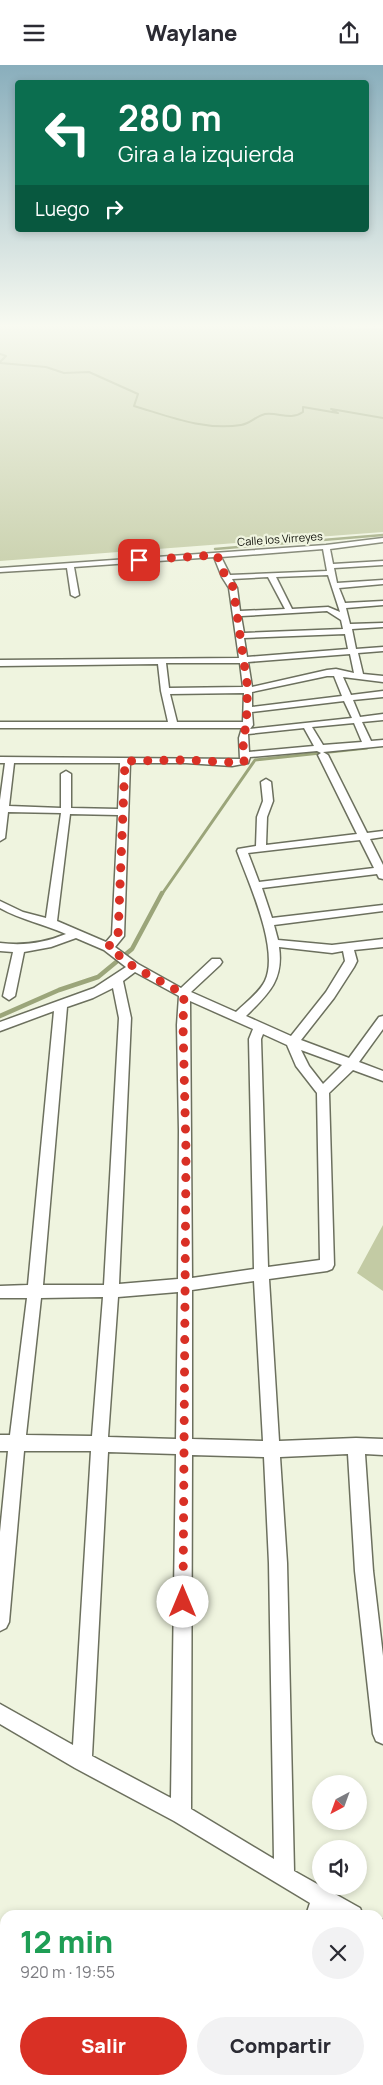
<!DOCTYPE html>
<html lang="es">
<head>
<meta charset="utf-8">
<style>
  :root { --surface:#fff; --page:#f2f2f3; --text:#2b2b33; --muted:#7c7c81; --accent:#d93025 }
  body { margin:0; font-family:Manrope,sans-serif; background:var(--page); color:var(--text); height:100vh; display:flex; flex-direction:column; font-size:19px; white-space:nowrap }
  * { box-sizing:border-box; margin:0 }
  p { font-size:16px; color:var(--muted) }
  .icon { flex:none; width:28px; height:28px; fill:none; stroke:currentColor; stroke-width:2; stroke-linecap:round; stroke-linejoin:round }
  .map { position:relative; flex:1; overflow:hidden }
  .details { position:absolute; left:0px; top:1845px; width:384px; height:175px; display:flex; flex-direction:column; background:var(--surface); border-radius:15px 15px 0 0; box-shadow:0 2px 8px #0003 }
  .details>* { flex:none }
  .guide { position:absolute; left:15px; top:15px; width:354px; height:152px; border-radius:5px; box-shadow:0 2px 8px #0003; background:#0b6e4f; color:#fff; overflow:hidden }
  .needle { width:32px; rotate:221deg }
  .tools { position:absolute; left:312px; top:1710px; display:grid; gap:10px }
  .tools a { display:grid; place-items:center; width:55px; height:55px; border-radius:50%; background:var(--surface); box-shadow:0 2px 8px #0003; font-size:25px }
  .pin { position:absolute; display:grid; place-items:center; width:42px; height:42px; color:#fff; margin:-21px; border-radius:10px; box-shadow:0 2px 8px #0006 }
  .me { position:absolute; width:55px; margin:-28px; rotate:0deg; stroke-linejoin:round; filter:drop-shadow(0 0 4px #0008) }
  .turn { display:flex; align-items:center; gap:18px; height:105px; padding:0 20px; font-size:22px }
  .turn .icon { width:65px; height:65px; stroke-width:2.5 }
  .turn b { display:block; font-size:35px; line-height:42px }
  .then { display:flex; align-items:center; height:48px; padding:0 20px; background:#0003; gap:10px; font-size:19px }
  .round { display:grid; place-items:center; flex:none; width:52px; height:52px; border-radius:26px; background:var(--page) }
  .head { display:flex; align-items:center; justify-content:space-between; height:85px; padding:0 20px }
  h1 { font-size:30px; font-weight:800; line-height:38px; color:#1e9e55 }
  .cta { display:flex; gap:10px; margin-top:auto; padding:10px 20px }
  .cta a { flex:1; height:58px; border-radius:30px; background:var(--accent); color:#fff; font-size:20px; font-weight:800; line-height:58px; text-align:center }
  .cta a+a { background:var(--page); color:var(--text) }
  header { display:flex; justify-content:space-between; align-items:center; height:65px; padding:0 20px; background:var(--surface); font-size:22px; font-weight:800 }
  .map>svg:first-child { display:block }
  .green { fill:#c3cba4 }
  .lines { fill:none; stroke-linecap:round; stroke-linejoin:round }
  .stream-far3 { stroke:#9ba57a; stroke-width:2 }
  .stream-far2 { stroke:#9ba57a; stroke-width:2.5 }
  .stream-far1 { stroke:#9ba57a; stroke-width:3 }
  .stream { stroke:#9ba57a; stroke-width:4.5 }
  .minor-casing { stroke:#6c705e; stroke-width:3 }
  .minor { fill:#fff; fill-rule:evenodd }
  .route { stroke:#d93025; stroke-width:9; stroke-dasharray:0 16.2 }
  .labels { text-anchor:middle; stroke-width:4.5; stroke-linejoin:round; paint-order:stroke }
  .far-street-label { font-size:11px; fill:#0d0e07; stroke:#eff4df }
</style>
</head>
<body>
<header><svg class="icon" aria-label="menu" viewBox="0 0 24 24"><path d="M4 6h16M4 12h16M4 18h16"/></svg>Waylane<svg class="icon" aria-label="share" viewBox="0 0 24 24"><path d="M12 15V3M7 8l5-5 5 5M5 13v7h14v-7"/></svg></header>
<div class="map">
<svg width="383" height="2020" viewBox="0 0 383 2020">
  <rect width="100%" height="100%" fill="#eff4df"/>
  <!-- green -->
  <path class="green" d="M 0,261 L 305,261 L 383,263 L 383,467 L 0,496 Z
    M 383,1160 L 383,1226 L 357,1208 Z"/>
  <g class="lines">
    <!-- stream-far3 -->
    <path class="stream-far3" d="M 0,289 L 6,291 L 0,297
      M 0,298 L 46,302 L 64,308 L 89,307 L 138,329 L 134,341 C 168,351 204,366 241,360 C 250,359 256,351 265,349 C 279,347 290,356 303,347 L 303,342 L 338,348 L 331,344 L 383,353"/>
    <!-- stream-far2 -->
    <path class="stream-far2" d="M 215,484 L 383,470"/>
    <!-- stream-far1 -->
    <path class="stream-far1" d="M 162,829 L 255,695 L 367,683"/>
    <!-- stream -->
    <path class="stream" d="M 0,951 L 59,925 L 98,912 L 132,884 L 162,828"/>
    <defs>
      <path id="minor" d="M 383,473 L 383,477 L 330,484 L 333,499 L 383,496 L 383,500 L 334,503 L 337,518 L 383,515 L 383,519 L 339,523 L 345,538 L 383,536 L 383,540 L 346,543 L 350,559 L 383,558 L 383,562 L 352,564 L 356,584 L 383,582 L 383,586 L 358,588 L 363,609 L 383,611 L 383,617 L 343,612 L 351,630 L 383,626 L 383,632 L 353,635 L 360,652 L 383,649 L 383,655 L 362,657 L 371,676 L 383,675 L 383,681 L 323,687 L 328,690 L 367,768 L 383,766 L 383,772 L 370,774 L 383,800 L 383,814 L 379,813 L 377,809 L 262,823 L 272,853 L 383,840 L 383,846 L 274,860 L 278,875 L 332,880 L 383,874 L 383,882 L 354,885 L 357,896 L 354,902 L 334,933 L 301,975 L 349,993 L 379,952 L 383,951 L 383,964 L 359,997 L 383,1006 L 383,1016 L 353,1005 L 329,1028 L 334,1200 L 332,1204 L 327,1206 L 269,1214 L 279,1376 L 356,1373 L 383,1374 L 383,1390 L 365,1389 L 373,1506 L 383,1591 L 383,1679 L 376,1676 L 373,1669 L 355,1506 L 348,1389 L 280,1392 L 287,1498 L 294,1806 L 360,1843 L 363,1850 L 332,1850 L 327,1847 L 326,1850 L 306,1850 L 310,1838 L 174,1756 L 75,1703 L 0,1659 L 0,1639 L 73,1680 L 91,1386 L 24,1386 L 9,1557 L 6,1563 L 0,1566 L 0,1467 L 8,1386 L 0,1386 L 0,1370 L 10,1370 L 27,1233 L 0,1233 L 0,1221 L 28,1220 L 54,946 L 0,966 L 0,957 L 94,923 L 126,902 L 104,885 L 76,873 L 51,882 L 24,887 L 15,931 L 9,935 L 3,931 L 13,887 L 0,886 L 0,878 C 24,881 44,878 66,869 C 44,859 21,855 0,843 L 0,836 L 23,847 L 46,853 L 61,748 L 8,747 L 5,773 L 0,776 L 0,735 L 5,698 L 0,698 L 0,692 L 240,694 L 239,673 L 242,663 L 0,663 L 0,657 L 168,657 L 161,626 L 158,599 L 0,601 L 0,595 L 239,593 L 229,523 L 222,512 L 214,492 L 74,502 L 79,530 L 75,532 L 71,530 L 67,503 L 0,507 L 0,503 L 326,480 ZM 323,484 L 327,506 L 230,510 L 221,492 ZM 328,510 L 340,547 L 328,542 L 292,544 L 276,512 ZM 268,512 L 285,544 L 240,546 L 237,523 L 232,514 ZM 327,546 L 341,555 L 343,564 L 244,568 L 241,551 ZM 345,569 L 348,584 L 247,592 L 244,573 ZM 350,589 L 354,608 L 336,604 L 327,605 L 252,622 L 248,597 ZM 166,598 L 240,598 L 243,622 L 169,623 ZM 327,611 L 334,611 L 342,631 L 252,642 L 252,627 ZM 244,628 L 243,657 L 177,657 L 170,629 ZM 344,636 L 352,653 L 250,664 L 253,660 L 252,647 ZM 354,658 L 362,677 L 323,680 L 312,662 ZM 304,663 L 314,681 L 249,687 L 248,669 ZM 317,686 L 321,688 L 318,690 L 357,769 L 266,780 L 267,752 L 273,736 L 271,717 L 266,714 L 261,717 L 263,736 L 257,752 L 256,781 L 238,784 L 237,786 C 248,816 280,885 265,916 C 259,928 245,938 236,947 L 191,927 L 220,900 L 222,897 L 220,894 L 212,894 L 181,923 L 138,899 L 115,882 L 124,871 L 130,698 L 186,698 L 232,701 L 248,698 L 250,692 ZM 14,698 L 120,698 L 118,744 L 71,743 L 71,709 L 66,706 L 61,709 L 61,743 L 9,741 ZM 70,749 L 118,750 L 112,870 L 106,877 L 57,856 ZM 360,775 L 374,803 L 259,817 L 248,788 ZM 279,882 L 332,888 L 343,886 L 345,896 L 326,927 L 291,971 L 246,951 C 267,930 284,916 279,882 ZM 135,907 L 179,931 L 177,960 L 179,1066 L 178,1214 L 119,1219 L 131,953 L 123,916 ZM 113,923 L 119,953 L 104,1220 L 43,1220 L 67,942 L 93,933 ZM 190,936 L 253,964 L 249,974 L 254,1204 L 192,1213 ZM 263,969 L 287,980 L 296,1001 L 317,1028 L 320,1195 L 268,1202 L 261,974 ZM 301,985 L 342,1000 L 323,1019 L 309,1001 ZM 254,1216 L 263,1376 L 192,1374 L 192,1225 ZM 178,1227 L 176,1374 L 108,1372 L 118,1232 ZM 103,1232 L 92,1371 L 26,1370 L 41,1233 ZM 108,1387 L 176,1389 L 171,1733 L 92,1691 ZM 192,1390 L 264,1392 L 269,1498 L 274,1794 L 191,1744 Z
        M 379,1854 L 383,1855 L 383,1877 L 379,1876 Z
        M 241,2015 L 263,2015 L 261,2020 L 239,2020 Z"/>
    </defs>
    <!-- minor casing -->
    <use href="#minor" class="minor-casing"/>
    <!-- minor -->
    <use href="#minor" class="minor"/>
  </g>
  <!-- sky -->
  <linearGradient id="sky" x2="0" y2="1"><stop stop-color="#89aebc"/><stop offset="0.48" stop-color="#f8faf1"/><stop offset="1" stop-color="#f8faf1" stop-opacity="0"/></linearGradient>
  <rect width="383" height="543" fill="url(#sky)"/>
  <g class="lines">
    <!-- route -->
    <path class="route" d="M 139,495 L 217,490 L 224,508 L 233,522 L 248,625 L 246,645 L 248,660 C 240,671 243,682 246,694 L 242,698 L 186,695 L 125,696 L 118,871 L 108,882 L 134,902 L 184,929 L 183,960 L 186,1086 L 183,1537"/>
  </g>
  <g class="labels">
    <!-- far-street labels -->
    <g class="far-street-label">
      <text transform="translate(280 474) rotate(-4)" y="4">Calle los Virreyes</text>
    </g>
  </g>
</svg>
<div class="tools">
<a><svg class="needle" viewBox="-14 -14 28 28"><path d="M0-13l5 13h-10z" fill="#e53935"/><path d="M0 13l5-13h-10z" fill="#7c7c81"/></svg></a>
<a><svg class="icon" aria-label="sound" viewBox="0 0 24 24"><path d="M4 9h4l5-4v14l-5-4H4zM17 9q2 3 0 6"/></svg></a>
</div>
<div class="pin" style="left:139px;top:495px;background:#d93025"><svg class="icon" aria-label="arrive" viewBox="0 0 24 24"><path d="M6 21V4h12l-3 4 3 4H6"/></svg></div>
<svg class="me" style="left:183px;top:1537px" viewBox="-20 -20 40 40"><circle r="19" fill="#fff"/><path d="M0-13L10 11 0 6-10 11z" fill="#d93025"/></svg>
<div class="guide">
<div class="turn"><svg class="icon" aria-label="left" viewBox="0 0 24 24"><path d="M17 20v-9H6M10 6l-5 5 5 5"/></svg><div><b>280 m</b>Gira a la izquierda</div></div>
<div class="then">Luego<svg class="icon" aria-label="right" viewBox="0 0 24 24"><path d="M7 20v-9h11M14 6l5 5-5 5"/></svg></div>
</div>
<section class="details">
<div class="head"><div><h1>12 min</h1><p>920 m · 19:55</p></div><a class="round"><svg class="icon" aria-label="close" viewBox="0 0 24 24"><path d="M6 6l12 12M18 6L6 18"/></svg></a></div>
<div class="cta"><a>Salir</a><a>Compartir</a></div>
</section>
</div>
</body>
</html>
